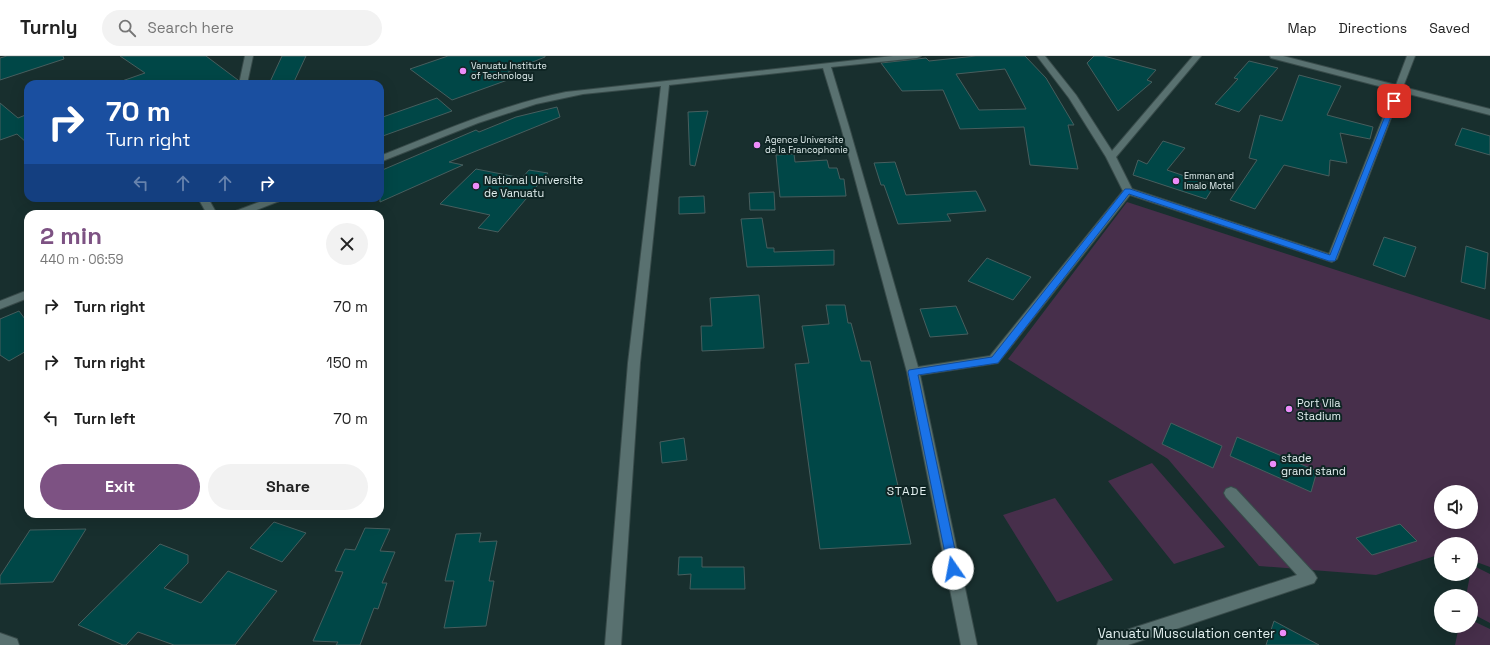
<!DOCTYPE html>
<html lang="en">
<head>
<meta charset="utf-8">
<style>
  :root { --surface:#fff; --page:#f2f2f2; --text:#222; --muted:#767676; --line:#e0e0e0; --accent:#7d5283 }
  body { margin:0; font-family:"Space Grotesk",sans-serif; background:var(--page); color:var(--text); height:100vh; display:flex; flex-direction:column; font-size:15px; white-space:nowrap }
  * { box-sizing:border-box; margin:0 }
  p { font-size:13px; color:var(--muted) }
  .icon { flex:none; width:22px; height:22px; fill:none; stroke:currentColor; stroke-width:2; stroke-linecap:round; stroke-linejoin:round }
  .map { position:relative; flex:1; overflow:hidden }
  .side { position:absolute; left:24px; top:154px; width:360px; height:308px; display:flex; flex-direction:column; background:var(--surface); border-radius:12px; box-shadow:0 4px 16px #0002 }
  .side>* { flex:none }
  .hud { position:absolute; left:24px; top:24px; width:360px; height:122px; border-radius:12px; box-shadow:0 4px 16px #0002; background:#1a4fa0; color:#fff; overflow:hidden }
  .tools { position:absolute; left:1434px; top:429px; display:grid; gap:8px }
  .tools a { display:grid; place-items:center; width:44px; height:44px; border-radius:50%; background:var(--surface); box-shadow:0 4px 16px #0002; font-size:20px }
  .pin { position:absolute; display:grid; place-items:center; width:34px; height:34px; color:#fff; margin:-17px; border-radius:8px; box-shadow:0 2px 6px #0006 }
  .me { position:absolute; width:44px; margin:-22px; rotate:348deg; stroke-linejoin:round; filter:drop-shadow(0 0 3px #0008) }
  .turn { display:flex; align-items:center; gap:14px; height:84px; padding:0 16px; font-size:18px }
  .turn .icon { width:52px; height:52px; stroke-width:2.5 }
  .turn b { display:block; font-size:28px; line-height:34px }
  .lanes { display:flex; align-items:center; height:38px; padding:0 16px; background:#0003; justify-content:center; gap:20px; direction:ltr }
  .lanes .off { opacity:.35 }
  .round { display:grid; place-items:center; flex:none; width:42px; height:42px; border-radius:21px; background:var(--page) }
  .overview { display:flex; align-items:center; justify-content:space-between; height:68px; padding:0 16px }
  h1 { font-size:24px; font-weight:700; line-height:30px; color:var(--accent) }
  .cta { display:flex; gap:8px; margin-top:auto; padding:8px 16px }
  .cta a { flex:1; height:46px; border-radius:24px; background:var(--accent); color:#fff; font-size:16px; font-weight:700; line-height:46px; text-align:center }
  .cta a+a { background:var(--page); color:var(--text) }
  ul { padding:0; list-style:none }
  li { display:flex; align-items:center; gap:12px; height:56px; padding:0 16px }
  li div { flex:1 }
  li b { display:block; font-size:15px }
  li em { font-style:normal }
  header { display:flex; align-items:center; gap:24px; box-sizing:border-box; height:56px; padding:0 20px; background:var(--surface); border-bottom:1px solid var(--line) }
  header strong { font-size:19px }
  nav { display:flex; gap:22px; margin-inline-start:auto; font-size:14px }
  .search { width:280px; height:36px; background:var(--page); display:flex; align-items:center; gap:10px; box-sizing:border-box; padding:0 14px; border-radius:22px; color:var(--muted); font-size:15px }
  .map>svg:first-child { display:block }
  .green { fill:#472f4b; fill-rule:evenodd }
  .building { fill:#004747; stroke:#475e5e; fill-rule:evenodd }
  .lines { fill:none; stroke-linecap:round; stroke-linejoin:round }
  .street-casing { stroke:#384b4a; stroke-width:2 }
  .street { fill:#597170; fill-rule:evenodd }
  .route { fill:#1a73e8; stroke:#114b97 }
  .poi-dot { fill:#ed8cfa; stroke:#0f2524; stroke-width:1.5 }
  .labels { text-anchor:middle; stroke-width:4; stroke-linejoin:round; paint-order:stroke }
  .far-poi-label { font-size:9px; fill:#e2efef; stroke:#0f2524; text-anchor:start }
  .poi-label { font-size:11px; fill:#e2efef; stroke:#0f2524; text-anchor:start }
  .neighbourhood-label { font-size:12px; letter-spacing:1px; fill:#e2efef; stroke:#0f2524 }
  .near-poi-label { font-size:13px; fill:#e2efef; stroke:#0f2524; text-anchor:end }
</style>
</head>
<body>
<header>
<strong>Turnly</strong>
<div class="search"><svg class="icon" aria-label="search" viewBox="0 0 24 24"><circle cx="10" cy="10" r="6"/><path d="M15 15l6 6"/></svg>Search here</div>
<nav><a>Map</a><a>Directions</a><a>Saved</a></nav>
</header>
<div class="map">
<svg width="1490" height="589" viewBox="0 0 1490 589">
  <rect width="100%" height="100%" fill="#182f2e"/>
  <!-- green -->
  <path class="green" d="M 1127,146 L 1490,264 L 1490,511 L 1471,504 L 1471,488 L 1441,488 L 1441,498 L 1376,519 L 1259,510 L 1168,403 L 1008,303 ZM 1441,436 L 1471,436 L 1471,466 L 1441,466 Z
    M 1152,407 L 1225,491 L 1174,508 L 1108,425 Z
    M 1055,442 L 1113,524 L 1057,546 L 1003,459 Z
    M 1472,509 L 1490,518 L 1490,567 L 1471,557 L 1471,540 L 1466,540 Z
    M 1471,564 L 1490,573 L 1490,589 L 1455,589 L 1459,570 L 1471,570 Z"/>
  <!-- building -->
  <path class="building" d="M 7,0 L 63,0 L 64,3 L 0,24 L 0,2 Z
    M 120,0 L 206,0 L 238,24 L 238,28 L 123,28 L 122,25 L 145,17 Z
    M 282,0 L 306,0 L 293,28 L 269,28 Z
    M 448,0 L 545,0 L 545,1 L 508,16 L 516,21 L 452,44 L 410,13 Z
    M 976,0 L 1025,0 L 1046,22 L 1074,69 L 1068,69 L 1078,113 L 1030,109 L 1024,71 L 960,73 L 943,34 L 902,35 L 881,7 L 926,2 L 929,5 ZM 1005,13 L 1026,53 L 979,54 L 956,18 Z
    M 1094,0 L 1104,0 L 1156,14 L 1147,24 L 1152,26 L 1118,55 L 1087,7 Z
    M 1249,5 L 1278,12 L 1239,56 L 1215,48 L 1238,23 L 1234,22 Z
    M 1299,19 L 1341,30 L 1327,59 L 1373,71 L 1370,83 L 1340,77 L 1347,107 L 1330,104 L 1329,120 L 1284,109 L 1255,153 L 1230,144 L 1257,104 L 1249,102 L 1260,59 L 1282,65 Z
    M 437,42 L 452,55 L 380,81 L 380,62 Z
    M 0,47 L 18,62 L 28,58 L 28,88 L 17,78 L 0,84 Z
    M 557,51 L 560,61 L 449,106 L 463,109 L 380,146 L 380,115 L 476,74 L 479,76 L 516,61 Z
    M 708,55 L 695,110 L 690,109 L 688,56 Z
    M 1462,72 L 1490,80 L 1490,99 L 1455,89 Z
    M 1163,85 L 1185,92 L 1167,114 L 1214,130 L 1206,143 L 1133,119 L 1138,104 L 1147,108 Z
    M 794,98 L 795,106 L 827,104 L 829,112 L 837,112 L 840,123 L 844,123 L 846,140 L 780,141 L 776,99 Z
    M 895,106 L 906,139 L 976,135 L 986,155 L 947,158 L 951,165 L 898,168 L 884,129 L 881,129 L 874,107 Z
    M 476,113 L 522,122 L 529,114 L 548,117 L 498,176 L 478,172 L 490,159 L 440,148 Z
    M 774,136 L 775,154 L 750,154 L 749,137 Z
    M 704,140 L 705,157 L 679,158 L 679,141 Z
    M 762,162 L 767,192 L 774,192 L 774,196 L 834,194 L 834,209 L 747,211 L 741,163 Z
    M 1384,181 L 1416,191 L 1405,221 L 1373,209 Z
    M 1466,190 L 1488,197 L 1485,233 L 1461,226 Z
    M 987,202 L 1031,221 L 1013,244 L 968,225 Z
    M 759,239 L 764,292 L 702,295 L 701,270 L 712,270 L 710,242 Z
    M 826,249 L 845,249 L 848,267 L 851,267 L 861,305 L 870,305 L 911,488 L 820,493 L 795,308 L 809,307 L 802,270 L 829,268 Z
    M 956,250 L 968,278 L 930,281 L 920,253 Z
    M 19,255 L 28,267 L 28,294 L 9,305 L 0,299 L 0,263 Z
    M 1171,367 L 1222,390 L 1213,412 L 1162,388 Z
    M 1237,381 L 1317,415 L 1311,436 L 1230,400 Z
    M 684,382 L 687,404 L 662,407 L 660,386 Z
    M 274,466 L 306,477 L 282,506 L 250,492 Z
    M 1400,468 L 1417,485 L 1372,499 L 1356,482 Z
    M 365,472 L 390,473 L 380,495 L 395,496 L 382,527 L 387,527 L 378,553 L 374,552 L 360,589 L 336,589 L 338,586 L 313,585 L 343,516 L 335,515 L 345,493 L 355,494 Z
    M 86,473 L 53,526 L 0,528 L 0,520 L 30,474 Z
    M 481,477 L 479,486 L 497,485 L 489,525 L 494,525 L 486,570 L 444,572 L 454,525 L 445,525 L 456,478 Z
    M 160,488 L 188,499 L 188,507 L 164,532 L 201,547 L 228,515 L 277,535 L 235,589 L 174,589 L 138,576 L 126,589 L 123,589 L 78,569 Z
    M 679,501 L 702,501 L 702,511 L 744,511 L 745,533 L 690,533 L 691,518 L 678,519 Z
    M 1274,565 L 1319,589 L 1266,589 Z"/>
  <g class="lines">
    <defs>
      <path id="street" d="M 245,0 L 253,0 L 247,28 L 239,28 Z
        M 893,0 L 921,0 L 917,2 L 831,11 L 849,71 L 918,311 L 990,300 L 1123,135 L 1106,101 L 1069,42 L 1037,0 L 1045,0 L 1076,39 L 1112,95 L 1193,0 L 1201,0 L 1116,101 L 1132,133 L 1329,198 L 1394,34 L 1271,2 L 1270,0 L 1283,0 L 1396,29 L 1407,0 L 1415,0 L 1403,31 L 1490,53 L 1490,59 L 1401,36 L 1337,203 L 1332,206 L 1130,139 L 998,307 L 920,319 L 977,589 L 961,589 L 907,316 L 841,71 L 823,12 L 669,29 L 640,307 L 621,589 L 605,589 L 628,307 L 661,30 L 583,38 L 536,48 L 478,67 L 380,106 L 380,100 C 441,76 501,49 566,36 Z
        M 198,142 L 208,142 L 217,158 L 207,158 Z
        M 270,142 L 284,142 L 282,144 L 246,158 L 232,158 L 233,156 Z
        M 28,234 L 28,242 L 0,253 L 0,245 Z
        M 1231,431 L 1236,433 L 1314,517 L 1317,522 L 1314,527 L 1128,589 L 1097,589 L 1099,583 L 1105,581 L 1297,519 L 1226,441 L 1224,437 L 1226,433 Z
        M 0,577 L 17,583 L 19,589 L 0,589 Z"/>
    </defs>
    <!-- street casing -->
    <use href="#street" class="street-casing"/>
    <!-- street -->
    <use href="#street" class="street"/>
  </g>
  <!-- route -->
  <path class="route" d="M 1394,43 L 1397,45 L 1335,205 L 1329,205 L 1129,138 L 998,307 L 918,319 L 959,513 L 957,517 L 953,518 L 949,517 L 908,316 L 909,314 L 992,301 L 1125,133 L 1130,133 L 1330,199 L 1391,45 Z"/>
  <!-- markers -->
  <g class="poi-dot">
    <circle cx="463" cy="15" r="4"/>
    <circle cx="757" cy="89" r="4"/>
    <circle cx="1176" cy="125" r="4"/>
    <circle cx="476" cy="130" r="4"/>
    <circle cx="1289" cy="353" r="4"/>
    <circle cx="1273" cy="408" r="4"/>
    <circle cx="1283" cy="577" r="4"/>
  </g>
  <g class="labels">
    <!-- far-poi labels -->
    <g class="far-poi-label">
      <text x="471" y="13">Vanuatu Institute<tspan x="471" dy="10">of Technology</tspan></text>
      <text x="765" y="87">Agence Universite<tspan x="765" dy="10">de la Francophonie</tspan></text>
      <text x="1184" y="123">Emman and<tspan x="1184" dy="10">Imalo Motel</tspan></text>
    </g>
    <!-- poi labels -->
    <g class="poi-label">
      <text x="484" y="128">National Universite<tspan x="484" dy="13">de Vanuatu</tspan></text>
      <text x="1297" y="351">Port Vila<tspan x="1297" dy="13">Stadium</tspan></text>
      <text x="1281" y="406">stade<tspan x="1281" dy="13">grand stand</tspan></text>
    </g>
    <!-- neighbourhood labels -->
    <g class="neighbourhood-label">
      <text x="907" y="439">STADE</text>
    </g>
    <!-- near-poi labels -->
    <g class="near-poi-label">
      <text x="1275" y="582">Vanuatu Musculation center</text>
    </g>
  </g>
</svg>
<div class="tools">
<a><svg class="icon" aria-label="sound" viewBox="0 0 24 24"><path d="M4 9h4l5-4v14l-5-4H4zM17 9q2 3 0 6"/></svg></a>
<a>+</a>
<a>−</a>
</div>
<div class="pin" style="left:1394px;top:45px;background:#d93025"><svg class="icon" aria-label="arrive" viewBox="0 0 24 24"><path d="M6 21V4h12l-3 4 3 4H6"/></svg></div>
<svg class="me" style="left:953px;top:513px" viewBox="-20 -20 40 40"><circle r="19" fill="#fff"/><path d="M0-13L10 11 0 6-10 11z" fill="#1a73e8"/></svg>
<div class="hud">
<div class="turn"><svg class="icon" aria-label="right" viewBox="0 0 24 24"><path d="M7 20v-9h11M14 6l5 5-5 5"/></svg><div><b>70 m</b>Turn right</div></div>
<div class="lanes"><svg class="icon off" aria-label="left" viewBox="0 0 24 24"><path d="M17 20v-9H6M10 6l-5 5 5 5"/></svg><svg class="icon off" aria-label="ahead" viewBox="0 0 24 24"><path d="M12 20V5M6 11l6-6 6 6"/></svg><svg class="icon off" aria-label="ahead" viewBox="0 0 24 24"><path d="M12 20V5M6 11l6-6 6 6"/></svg><svg class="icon" aria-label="right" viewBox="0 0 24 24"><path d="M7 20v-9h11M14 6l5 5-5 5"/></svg></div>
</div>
<section class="side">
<div class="overview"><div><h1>2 min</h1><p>440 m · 06:59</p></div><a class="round"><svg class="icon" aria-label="close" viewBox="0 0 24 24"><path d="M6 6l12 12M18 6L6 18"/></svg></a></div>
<ul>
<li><svg class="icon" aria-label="right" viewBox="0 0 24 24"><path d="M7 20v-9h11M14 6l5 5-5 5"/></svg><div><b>Turn right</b></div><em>70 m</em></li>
<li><svg class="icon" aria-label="right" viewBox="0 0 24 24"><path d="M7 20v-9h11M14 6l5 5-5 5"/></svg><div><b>Turn right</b></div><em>150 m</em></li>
<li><svg class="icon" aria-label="left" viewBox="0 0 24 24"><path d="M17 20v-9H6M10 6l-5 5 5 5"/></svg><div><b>Turn left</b></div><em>70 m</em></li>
</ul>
<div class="cta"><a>Exit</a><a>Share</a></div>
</section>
</div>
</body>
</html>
